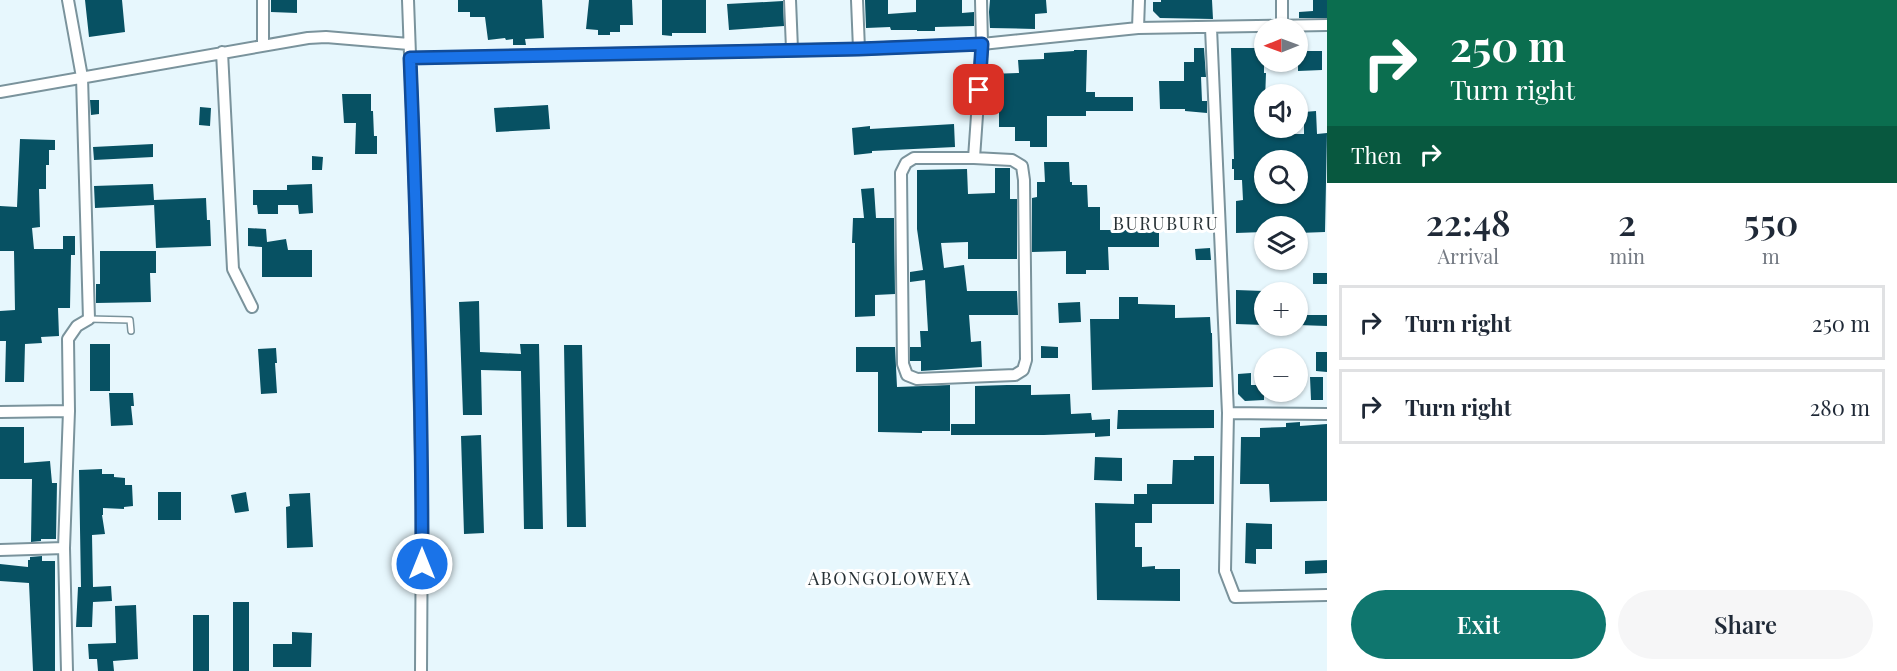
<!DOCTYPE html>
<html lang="en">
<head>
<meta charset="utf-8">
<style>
  :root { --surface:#fff; --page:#f6f6f7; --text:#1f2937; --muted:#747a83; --line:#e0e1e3; --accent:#0f766e }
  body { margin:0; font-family:"Playfair Display",serif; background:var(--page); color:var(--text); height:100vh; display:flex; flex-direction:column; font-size:22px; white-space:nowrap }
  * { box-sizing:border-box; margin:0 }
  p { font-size:20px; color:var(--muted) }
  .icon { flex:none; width:33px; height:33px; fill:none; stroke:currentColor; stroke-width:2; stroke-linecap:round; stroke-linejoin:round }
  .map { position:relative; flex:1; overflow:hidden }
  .details { display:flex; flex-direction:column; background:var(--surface); width:570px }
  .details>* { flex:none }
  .guide { background:#0b6e4f; color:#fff; overflow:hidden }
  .needle { width:39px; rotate:269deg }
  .buttons { position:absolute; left:1254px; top:18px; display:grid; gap:12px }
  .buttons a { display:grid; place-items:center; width:54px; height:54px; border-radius:50%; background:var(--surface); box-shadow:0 2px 4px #0004; font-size:30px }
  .pin { position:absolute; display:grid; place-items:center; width:51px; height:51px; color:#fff; margin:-26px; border-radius:12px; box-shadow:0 3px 9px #0006 }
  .me { position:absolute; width:66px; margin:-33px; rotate:0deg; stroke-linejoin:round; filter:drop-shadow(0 0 4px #0008) }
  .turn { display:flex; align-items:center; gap:21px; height:126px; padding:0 24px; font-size:27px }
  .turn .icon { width:78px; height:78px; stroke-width:2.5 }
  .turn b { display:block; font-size:42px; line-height:51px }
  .then { display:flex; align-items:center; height:57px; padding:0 24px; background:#0003; gap:12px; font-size:22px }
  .eta { display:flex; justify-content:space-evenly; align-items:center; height:102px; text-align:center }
  .eta b { font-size:36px; font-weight:600; line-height:42px }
  .primary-button { display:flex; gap:12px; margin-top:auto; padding:12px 24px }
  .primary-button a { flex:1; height:69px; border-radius:36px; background:var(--accent); color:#fff; font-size:24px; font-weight:600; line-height:69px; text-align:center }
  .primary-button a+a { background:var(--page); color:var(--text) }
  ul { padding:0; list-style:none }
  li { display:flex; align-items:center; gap:18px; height:75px; margin:0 12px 9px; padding:0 12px; border:3px solid var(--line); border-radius:0px }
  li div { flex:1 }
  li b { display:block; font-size:22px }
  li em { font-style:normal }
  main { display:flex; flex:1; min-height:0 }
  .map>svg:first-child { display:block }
  .building { fill:#075163; fill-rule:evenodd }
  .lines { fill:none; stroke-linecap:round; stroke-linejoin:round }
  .lane-casing { stroke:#7a939c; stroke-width:8 }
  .street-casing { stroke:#7a939c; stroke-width:14 }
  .lane { stroke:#fff; stroke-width:5 }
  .street { stroke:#fff; stroke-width:10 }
  .route-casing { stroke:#114b97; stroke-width:15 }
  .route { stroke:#1a73e8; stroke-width:10 }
  .labels { text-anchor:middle; stroke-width:6; stroke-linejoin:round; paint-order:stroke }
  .quarter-label { font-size:18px; letter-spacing:1.5px; fill:#273135; stroke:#fff }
</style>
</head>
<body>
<main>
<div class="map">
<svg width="1327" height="671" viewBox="0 0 1327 671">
  <rect width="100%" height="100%" fill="#e7f7fd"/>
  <!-- building -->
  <path class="building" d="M 85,0 L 122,0 L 125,32 L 89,37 Z
    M 271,0 L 297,0 L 297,13 L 271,12 Z
    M 458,0 L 542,0 L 544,38 L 525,39 L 526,45 L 513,45 L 513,39 L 506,40 L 505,38 L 488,40 L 485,17 L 470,17 L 470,12 L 458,12 Z
    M 589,0 L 632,0 L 633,25 L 620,25 L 620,32 L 610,32 L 610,35 L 598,35 L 598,30 L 586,29 Z
    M 662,0 L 706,0 L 706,33 L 672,33 L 672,36 L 662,35 Z
    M 865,0 L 888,0 L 888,14 L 916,12 L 916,0 L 962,0 L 962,13 L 974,12 L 974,26 L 935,27 L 935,31 L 917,31 L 917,30 L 891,30 L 890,27 L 866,28 Z
    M 990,0 L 1046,0 L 1047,13 L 1035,14 L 1035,29 L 990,28 L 989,12 Z
    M 1161,0 L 1212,0 L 1213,19 L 1160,18 L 1153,11 L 1153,2 L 1161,2 Z
    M 1313,0 L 1327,0 L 1327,18 L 1299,18 L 1299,12 L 1313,11 Z
    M 783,1 L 784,26 L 729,30 L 727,4 Z
    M 1194,48 L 1204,48 L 1206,77 L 1201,77 L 1202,101 L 1207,101 L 1207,113 L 1185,111 L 1185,109 L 1160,109 L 1159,81 L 1184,81 L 1184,62 L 1194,62 Z
    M 1231,48 L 1264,48 L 1264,73 L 1266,73 L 1264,128 L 1283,128 L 1283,134 L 1304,134 L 1304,112 L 1316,111 L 1317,134 L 1327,133 L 1325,232 L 1298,233 L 1298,226 L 1264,226 L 1264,232 L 1236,233 L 1236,201 L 1243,200 L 1242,180 L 1234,180 L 1234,169 L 1232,169 L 1232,159 L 1234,159 ZM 1264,160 L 1298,160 L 1298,194 L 1264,194 Z
    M 1074,50 L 1087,50 L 1086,92 L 1095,92 L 1095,97 L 1133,97 L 1133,111 L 1086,111 L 1086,116 L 1047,116 L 1047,147 L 1030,147 L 1030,141 L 1015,141 L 1015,127 L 999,127 L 999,99 L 991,99 L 990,74 L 1019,73 L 1018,60 L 1044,59 L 1044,53 L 1074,51 Z
    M 1298,51 L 1322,51 L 1322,70 L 1298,71 Z
    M 342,94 L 371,94 L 371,111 L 373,111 L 374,136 L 377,136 L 377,154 L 355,154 L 356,123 L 344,123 Z
    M 90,100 L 99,100 L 99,114 L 91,115 Z
    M 548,105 L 550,129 L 496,132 L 494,108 Z
    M 200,107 L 211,108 L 210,126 L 199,125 Z
    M 954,124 L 955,147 L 872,151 L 872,153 L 854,155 L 852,128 L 870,126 L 870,129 Z
    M 20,139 L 55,140 L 55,150 L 49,150 L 49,165 L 46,165 L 46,189 L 39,189 L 40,227 L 32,228 L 34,249 L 63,249 L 63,236 L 75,236 L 75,255 L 71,255 L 70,308 L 58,308 L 59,336 L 41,337 L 42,343 L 25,344 L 24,382 L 5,382 L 6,341 L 0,341 L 0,311 L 15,310 L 14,251 L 0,251 L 0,206 L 17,207 Z
    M 153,144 L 153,157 L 94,160 L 93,147 Z
    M 312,156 L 323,157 L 322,170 L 312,170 Z
    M 1044,162 L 1069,162 L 1070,182 L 1072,182 L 1072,185 L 1087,185 L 1088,207 L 1100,207 L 1100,230 L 1159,230 L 1159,247 L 1108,247 L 1109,270 L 1086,270 L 1086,274 L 1066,274 L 1066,251 L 1032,252 L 1032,198 L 1037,197 L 1037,182 L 1045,182 Z
    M 995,168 L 1010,168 L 1010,199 L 1017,199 L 1017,259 L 968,259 L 968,242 L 941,243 L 944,268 L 964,265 L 967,291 L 1017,291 L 1018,315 L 969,315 L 971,342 L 981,341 L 982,367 L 921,371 L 921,361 L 910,361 L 910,347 L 921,347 L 920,331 L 928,331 L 925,280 L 910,282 L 910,272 L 923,270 L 917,229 L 917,170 L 967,169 L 968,194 L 995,193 Z
    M 153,184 L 154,200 L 206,198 L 207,220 L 210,220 L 211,246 L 156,248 L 154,203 L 154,205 L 95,208 L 94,186 Z
    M 312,184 L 313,213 L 299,214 L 298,205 L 278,205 L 278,214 L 258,214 L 257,205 L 253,205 L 253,190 L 287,190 L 287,185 Z
    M 874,188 L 876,218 L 894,218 L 895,294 L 875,295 L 875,316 L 855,317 L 855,243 L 852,243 L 853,218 L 864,218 L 861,189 Z
    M 248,228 L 266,229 L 267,242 L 286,239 L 288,250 L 312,250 L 312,277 L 262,277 L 262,247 L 248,246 Z
    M 1210,248 L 1211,260 L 1196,260 L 1195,249 Z
    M 100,251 L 156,251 L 156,273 L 150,273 L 151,302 L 96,303 L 96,284 L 100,284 Z
    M 1313,273 L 1327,273 L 1327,284 L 1313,284 Z
    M 1236,290 L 1264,291 L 1264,325 L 1236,324 Z
    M 1119,297 L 1138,297 L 1138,304 L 1175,305 L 1175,318 L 1210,317 L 1211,333 L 1212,333 L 1213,387 L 1092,390 L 1090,319 L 1119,319 Z
    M 479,301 L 480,352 L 521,354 L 520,344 L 539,344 L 543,529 L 524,529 L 521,371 L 481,370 L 482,415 L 463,415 L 459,302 Z
    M 1080,302 L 1081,322 L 1059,323 L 1058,303 Z
    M 1298,315 L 1327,315 L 1327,326 L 1298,325 Z
    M 90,344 L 110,344 L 110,391 L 90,391 Z
    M 564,345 L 582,345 L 586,527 L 567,527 Z
    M 1041,346 L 1058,347 L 1058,358 L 1041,358 Z
    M 856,347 L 895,347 L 897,387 L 950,385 L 950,431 L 922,431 L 922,433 L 878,432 L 878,372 L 856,372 Z
    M 276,348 L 277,363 L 275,363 L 277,393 L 261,394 L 258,349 Z
    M 1316,352 L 1327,352 L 1327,372 L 1316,371 Z
    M 1251,373 L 1251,385 L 1264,385 L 1264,400 L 1245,401 L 1238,394 L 1238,374 Z
    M 1310,377 L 1323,377 L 1323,400 L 1311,400 Z
    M 1007,385 L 1031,385 L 1031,395 L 1070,394 L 1071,414 L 1091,413 L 1092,420 L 1110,419 L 1110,436 L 1095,437 L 1095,433 L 1044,435 L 951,435 L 951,424 L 975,424 L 975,386 Z
    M 109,393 L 133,393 L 134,406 L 131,406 L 133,425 L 111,426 Z
    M 1118,410 L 1214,410 L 1214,428 L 1117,429 Z
    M 1300,422 L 1300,426 L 1327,424 L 1327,501 L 1270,502 L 1269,484 L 1240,484 L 1241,437 L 1260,437 L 1260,428 L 1286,427 L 1286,423 Z
    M 0,427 L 24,427 L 24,463 L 50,461 L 52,483 L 57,483 L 56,539 L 41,539 L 41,541 L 31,542 L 32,479 L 0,479 Z
    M 481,435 L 484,533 L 464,534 L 461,436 Z
    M 1194,456 L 1214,456 L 1214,504 L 1152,504 L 1152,523 L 1135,523 L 1135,547 L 1142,547 L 1142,567 L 1155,566 L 1155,569 L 1180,569 L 1180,601 L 1097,600 L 1095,503 L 1134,504 L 1134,494 L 1147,494 L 1147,484 L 1172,484 L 1173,460 L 1194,460 Z
    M 1095,457 L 1122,458 L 1122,481 L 1094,480 Z
    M 102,469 L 102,474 L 114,474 L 114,477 L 125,478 L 125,485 L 132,485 L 133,506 L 124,507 L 124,509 L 103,508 L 103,515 L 102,515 L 105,534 L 92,535 L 93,587 L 111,586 L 112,601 L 93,602 L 92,627 L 76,627 L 78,587 L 81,587 L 79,470 Z
    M 158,492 L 181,492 L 181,520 L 158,520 Z
    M 246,492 L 249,511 L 235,513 L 231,495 Z
    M 310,493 L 313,547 L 287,548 L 286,507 L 290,506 L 289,494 Z
    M 1246,523 L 1272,524 L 1272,549 L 1256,549 L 1256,564 L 1245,563 Z
    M 42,556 L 42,561 L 55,561 L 55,671 L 33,671 L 29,583 L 0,581 L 0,564 L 28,567 L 28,560 L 30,560 L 30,557 Z
    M 1327,560 L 1327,573 L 1305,574 L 1305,561 Z
    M 233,602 L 249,602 L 249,671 L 233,671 Z
    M 136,605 L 138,659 L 113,661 L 114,671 L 98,671 L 97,659 L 89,659 L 88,644 L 116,643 L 115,606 Z
    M 193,615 L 209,615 L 209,671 L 193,671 Z
    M 292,632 L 312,633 L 311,667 L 273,667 L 273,644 L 292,644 Z"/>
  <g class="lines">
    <defs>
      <path id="lane" d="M 89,319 L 130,320 L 131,331"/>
      <path id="street" d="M 263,0 L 263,45
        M 408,0 L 415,191 L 422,500 L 421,671
        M 790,0 L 792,49
        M 857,0 L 859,49
        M 1282,25 L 1282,0
        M 1138,28 L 1139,0
        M 1211,28 L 1228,413 L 1225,571 L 1235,597 L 1327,595
        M 222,52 L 233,269 L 252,307
        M 410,58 L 859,49 L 982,44 L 1138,28 L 1327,25
        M 0,92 L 308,38 L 326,37 L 409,44
        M 914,158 L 974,158 L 1012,160 L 1022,166 L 1024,180 L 1026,360 L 1023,370 L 1015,375 L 917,379 L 907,375 L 903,364 L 901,173 L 906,163 Z
        M 974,158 L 982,44 L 981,0
        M 0,412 L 69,411 L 68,339 L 77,326 L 89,319 L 82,77 L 68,0
        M 1228,413 L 1327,414
        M 0,550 L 64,548
        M 67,671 L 64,548 L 69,411"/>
    </defs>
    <!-- lane casing -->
    <use href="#lane" class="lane-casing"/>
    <!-- street casing -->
    <use href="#street" class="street-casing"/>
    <!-- lane -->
    <use href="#lane" class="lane"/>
    <!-- street -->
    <use href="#street" class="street"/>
  </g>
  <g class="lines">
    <defs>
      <path id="route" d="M 422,564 C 422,396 417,227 410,58 L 859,49 L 982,44 L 979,90"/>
    </defs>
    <!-- route casing -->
    <use href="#route" class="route-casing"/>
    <!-- route -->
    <use href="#route" class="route"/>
  </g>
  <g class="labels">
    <!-- quarter labels -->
    <g class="quarter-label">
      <text x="1166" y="230">BURUBURU</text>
      <text x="890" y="585">ABONGOLOWEYA</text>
    </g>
  </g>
</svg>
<div class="buttons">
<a><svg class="needle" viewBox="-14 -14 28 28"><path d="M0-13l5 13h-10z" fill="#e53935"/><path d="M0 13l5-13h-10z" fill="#747a83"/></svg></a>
<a><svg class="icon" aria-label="sound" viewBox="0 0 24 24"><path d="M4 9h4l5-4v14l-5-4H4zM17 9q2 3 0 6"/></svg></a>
<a><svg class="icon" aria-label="search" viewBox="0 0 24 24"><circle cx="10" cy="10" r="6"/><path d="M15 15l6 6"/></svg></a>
<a><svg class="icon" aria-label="layers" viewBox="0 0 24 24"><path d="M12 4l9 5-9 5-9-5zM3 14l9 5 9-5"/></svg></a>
<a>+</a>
<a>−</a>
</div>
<div class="pin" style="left:979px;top:90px;background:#d93025"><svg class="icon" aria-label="arrive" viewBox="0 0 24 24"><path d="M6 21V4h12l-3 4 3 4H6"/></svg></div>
<svg class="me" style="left:422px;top:564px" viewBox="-20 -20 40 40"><circle r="17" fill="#1a73e8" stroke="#fff" stroke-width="3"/><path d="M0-11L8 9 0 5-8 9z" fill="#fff"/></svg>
</div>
<section class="details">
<div class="guide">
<div class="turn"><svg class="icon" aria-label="right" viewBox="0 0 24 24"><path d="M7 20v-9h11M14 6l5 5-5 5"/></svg><div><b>250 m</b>Turn right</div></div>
<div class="then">Then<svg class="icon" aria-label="right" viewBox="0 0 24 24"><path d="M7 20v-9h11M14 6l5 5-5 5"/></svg></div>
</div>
<div class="eta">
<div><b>22:48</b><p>Arrival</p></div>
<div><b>2</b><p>min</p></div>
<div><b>550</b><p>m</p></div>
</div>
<ul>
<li><svg class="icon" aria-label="right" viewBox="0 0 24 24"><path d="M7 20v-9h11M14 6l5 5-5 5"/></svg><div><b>Turn right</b></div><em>250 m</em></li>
<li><svg class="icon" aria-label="right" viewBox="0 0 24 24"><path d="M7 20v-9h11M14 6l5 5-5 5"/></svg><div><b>Turn right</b></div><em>280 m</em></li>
</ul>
<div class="primary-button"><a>Exit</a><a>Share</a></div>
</section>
</main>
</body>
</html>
